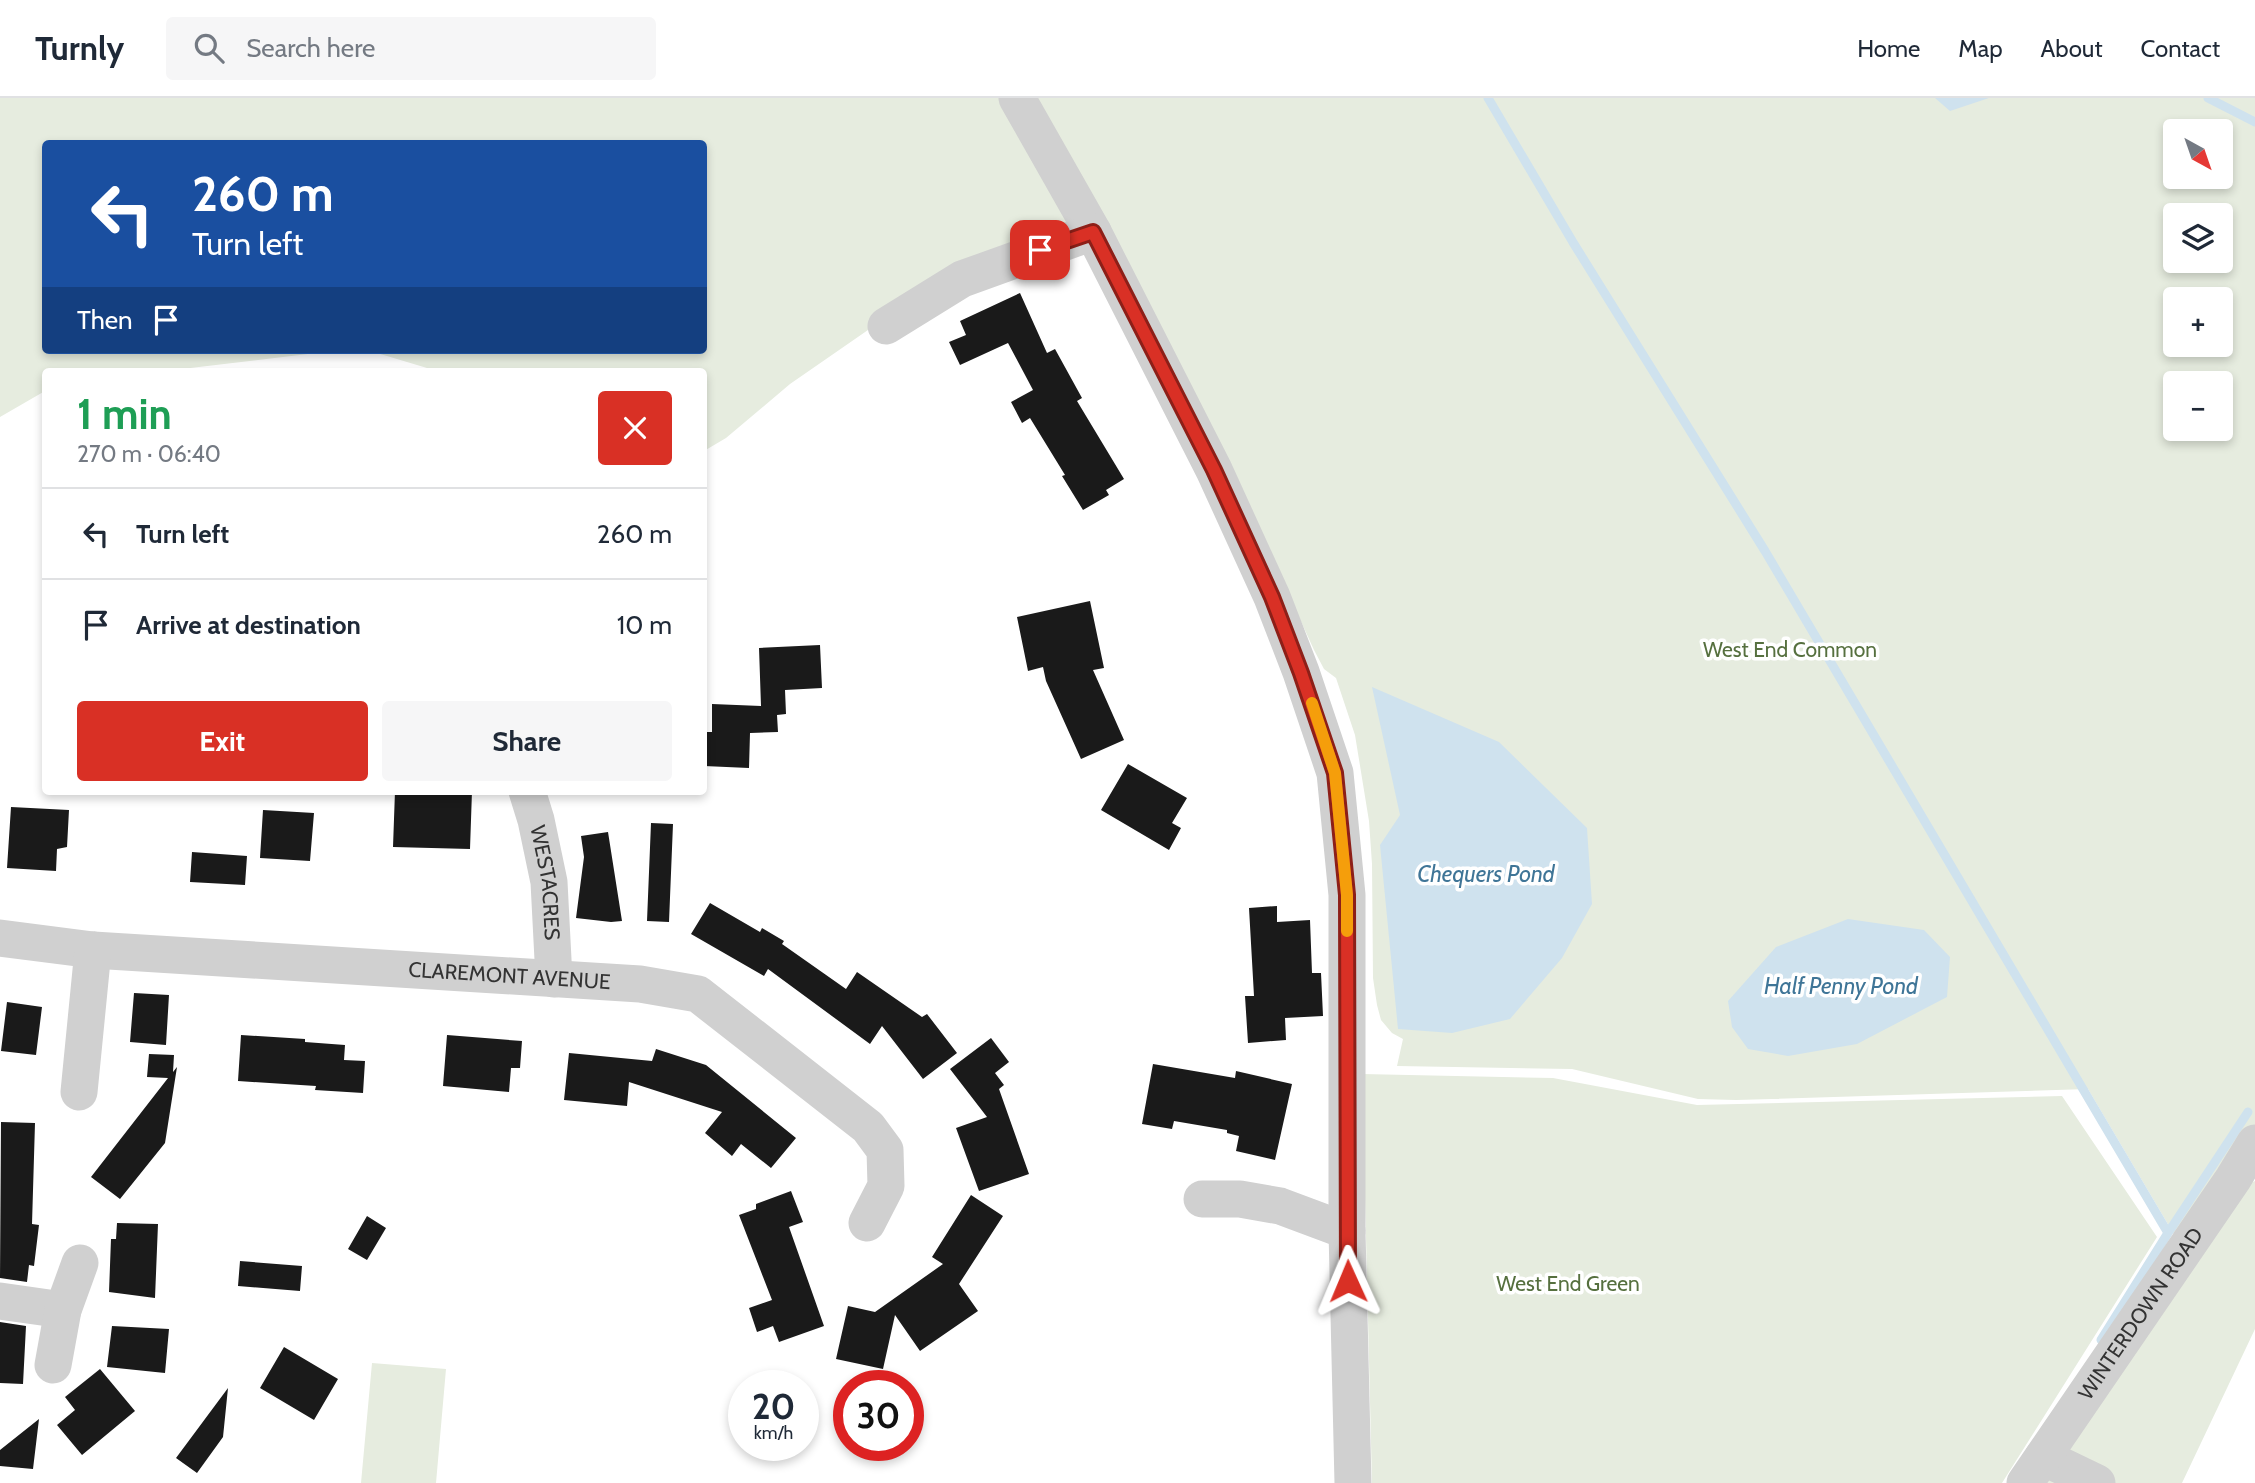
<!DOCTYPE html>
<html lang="en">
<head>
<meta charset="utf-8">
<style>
  :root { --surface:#fff; --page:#f6f6f7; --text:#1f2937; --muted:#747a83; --line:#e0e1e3; --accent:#d93025 }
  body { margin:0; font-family:Cabin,sans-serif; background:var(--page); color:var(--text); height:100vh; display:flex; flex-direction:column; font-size:26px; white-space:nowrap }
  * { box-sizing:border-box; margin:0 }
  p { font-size:23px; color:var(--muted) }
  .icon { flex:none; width:38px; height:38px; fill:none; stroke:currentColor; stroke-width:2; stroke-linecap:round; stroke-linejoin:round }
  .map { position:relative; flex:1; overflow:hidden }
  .details { position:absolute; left:42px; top:270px; width:665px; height:427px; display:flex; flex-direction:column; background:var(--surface); border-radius:7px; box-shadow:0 4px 10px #0003 }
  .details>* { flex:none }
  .top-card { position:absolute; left:42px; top:42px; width:665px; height:214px; border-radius:7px; box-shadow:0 4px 10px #0003; background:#1a4fa0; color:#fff; overflow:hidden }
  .needle { width:46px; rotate:140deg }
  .controls { position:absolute; left:2163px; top:21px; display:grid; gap:14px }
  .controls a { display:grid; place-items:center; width:70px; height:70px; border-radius:7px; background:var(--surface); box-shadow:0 4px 10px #0003; font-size:35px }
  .speed { position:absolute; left:728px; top:1272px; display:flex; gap:14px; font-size:35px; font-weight:700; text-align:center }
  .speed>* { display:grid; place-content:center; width:91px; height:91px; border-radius:50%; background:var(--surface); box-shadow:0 4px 10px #0003; line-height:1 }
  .speed small { font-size:18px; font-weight:400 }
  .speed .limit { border:10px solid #d22; background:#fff; color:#111 }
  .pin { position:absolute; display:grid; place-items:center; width:60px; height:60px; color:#fff; margin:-30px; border-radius:14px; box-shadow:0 4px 10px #0006 }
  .me { position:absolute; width:77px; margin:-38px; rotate:359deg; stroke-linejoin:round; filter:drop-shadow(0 0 5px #0008) }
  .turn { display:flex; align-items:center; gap:24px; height:147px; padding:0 35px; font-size:32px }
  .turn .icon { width:91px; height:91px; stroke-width:2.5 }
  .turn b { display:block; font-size:49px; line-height:60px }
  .then { display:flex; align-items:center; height:66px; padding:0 35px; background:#0003; gap:14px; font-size:26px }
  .round { display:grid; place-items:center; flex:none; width:74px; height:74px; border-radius:7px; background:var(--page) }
  .head { display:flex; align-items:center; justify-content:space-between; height:119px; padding:0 35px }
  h1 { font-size:42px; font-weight:700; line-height:52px; color:#1e9e55 }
  .primary-button { display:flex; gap:14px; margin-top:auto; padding:14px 35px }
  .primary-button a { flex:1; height:80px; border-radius:7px; background:var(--accent); color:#fff; font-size:28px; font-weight:700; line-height:80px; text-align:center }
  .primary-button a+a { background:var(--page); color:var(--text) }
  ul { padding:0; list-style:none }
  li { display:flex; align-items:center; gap:21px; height:91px; padding:0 35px; border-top:2px solid var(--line) }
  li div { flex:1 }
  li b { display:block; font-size:26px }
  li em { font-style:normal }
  header { display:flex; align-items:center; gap:42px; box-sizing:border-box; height:98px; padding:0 35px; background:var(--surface); border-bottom:2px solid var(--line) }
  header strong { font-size:33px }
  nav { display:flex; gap:38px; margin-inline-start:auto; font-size:24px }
  .search { width:490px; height:63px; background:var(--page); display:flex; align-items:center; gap:18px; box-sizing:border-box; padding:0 24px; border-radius:7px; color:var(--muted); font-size:26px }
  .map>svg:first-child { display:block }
  .green { fill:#e6ecdf; fill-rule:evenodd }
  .water { fill:#cfe2ee }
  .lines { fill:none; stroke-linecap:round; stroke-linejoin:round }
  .stream { stroke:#cfe2ee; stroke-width:9 }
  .building { fill:#1a1a1a }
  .minor { stroke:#d0d0d0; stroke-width:37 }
  .route-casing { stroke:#8d1f18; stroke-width:18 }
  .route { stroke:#d93025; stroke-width:12 }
  .slow { stroke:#f59e0b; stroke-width:12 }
  .labels { text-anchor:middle; stroke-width:7; stroke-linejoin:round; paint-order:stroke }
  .park-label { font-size:21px; fill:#56703f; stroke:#fff }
  .street-label { font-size:21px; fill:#333; stroke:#fff }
  .water-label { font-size:23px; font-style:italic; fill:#3f7597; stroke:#fff }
</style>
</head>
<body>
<header>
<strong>Turnly</strong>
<div class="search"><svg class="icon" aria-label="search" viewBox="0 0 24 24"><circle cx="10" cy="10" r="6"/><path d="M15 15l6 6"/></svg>Search here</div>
<nav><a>Home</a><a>Map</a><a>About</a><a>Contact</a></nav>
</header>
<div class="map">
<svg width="2255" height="1385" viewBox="0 0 2255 1385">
  <rect width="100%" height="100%" fill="#fff"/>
  <!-- green -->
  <path class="green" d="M 0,0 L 2255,0 L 2255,1034 L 2182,1150 L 2088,991 L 1736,1002 L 1698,1001 L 1572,971 L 1397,968 L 1403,941 L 1392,935 L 1381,922 L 1377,907 L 1373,880 L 1372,766 L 1369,723 L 1355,637 L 1336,580 L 1324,571 L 1314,552 L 1283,484 L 1099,127 L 920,196 L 790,286 L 726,340 L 704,353 L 704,273 L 437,273 L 367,252 L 704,252 L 704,46 L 46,46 L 46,252 L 341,252 L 165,273 L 46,273 L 45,293 L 0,319 ZM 2175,33 L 2221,33 L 2221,79 L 2175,79 ZM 2175,117 L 2221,117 L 2221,163 L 2175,163 ZM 2175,201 L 2221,201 L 2221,247 L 2175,247 ZM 2175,285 L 2221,285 L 2221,331 L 2175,331 Z
    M 1362,976 L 1553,980 L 1697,1007 L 2062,998 L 2157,1139 L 2002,1385 L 1372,1385 Z
    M 2255,1083 L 2255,1231 L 2182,1385 L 2038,1385 L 2242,1089 Z
    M 372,1265 L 446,1271 L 436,1385 L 361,1385 Z"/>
  <!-- water -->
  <path class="water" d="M 1935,0 L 1989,0 L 1950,13 Z
    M 1372,589 L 1499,644 L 1587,730 L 1592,806 L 1562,860 L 1510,921 L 1452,935 L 1398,931 L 1380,747 L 1400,717 Z
    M 1848,821 L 1924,832 L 1950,859 L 1947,899 L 1857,946 L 1788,958 L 1748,951 L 1732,929 L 1728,903 L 1776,849 Z"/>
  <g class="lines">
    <!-- stream -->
    <path class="stream" d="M 1488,0 L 1574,146 L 1765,453 L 2168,1135
      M 2208,0 L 2255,24
      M 2101,1242 L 2168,1135 L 2248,1014"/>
  </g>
  <!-- building -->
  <path class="building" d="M 1020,195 L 1047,255 L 1055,251 L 1082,300 L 1077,303 L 1124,381 L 1106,392 L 1109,397 L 1083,412 L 1062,378 L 1065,377 L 1030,320 L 1022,325 L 1011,304 L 1033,292 L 1008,245 L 960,267 L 949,244 L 966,237 L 960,223 Z
    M 1090,503 L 1104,570 L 1093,572 L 1124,642 L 1081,661 L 1046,583 L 1043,569 L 1028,573 L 1017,519 Z
    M 820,547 L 822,590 L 785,592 L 786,616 L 777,617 L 778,634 L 750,635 L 749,670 L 704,668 L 704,634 L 712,634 L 712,606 L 761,608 L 759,550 Z
    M 1128,666 L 1187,700 L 1172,725 L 1181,730 L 1169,752 L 1101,712 Z
    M 395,693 L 472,693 L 470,751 L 393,749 Z
    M 11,709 L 69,712 L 67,749 L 57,751 L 56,773 L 7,770 Z
    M 263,712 L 314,715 L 310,763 L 260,760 Z
    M 651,725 L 673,726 L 669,824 L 647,823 Z
    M 608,734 L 622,823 L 611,824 L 576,820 L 584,759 L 581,738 Z
    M 192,754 L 247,758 L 245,787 L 190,784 Z
    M 710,805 L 760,834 L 762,830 L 784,843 L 782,846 L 846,891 L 857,874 L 922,919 L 927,916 L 957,955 L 923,981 L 882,928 L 870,946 L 768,871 L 764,878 L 691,836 Z
    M 1277,808 L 1277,824 L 1310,822 L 1312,875 L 1321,875 L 1323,918 L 1285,920 L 1286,942 L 1248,945 L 1245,898 L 1254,898 L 1249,810 Z
    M 134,895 L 169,897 L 166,947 L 130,944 Z
    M 7,904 L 42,909 L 36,957 L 1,953 Z
    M 241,937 L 305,941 L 305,944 L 345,947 L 344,962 L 365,963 L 363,995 L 315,992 L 316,988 L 238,983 Z
    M 447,937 L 522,943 L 520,970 L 511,970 L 509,994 L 443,988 Z
    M 991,940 L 1009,964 L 995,975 L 1004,987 L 999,991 L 1029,1076 L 979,1093 L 956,1030 L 987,1019 L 950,971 Z
    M 656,951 L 706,967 L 796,1040 L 771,1070 L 741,1046 L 732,1058 L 705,1035 L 722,1014 L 629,984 L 627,1008 L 564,1002 L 569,955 L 652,963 Z
    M 149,956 L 174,957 L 173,974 L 177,969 L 165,1045 L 120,1101 L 91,1079 L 168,980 L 147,979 Z
    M 1153,966 L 1235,980 L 1236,973 L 1292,986 L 1275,1062 L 1236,1053 L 1239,1038 L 1227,1035 L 1227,1032 L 1174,1023 L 1172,1031 L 1142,1026 Z
    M 1,1024 L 35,1025 L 32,1126 L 39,1127 L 34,1168 L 29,1167 L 27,1184 L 0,1180 Z
    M 791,1093 L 803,1124 L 789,1129 L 824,1228 L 779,1244 L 773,1228 L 757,1234 L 749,1210 L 772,1202 L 739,1117 L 756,1111 L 756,1106 Z
    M 971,1097 L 1003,1118 L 959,1186 L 978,1213 L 920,1253 L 895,1217 L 883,1271 L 836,1261 L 848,1208 L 875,1214 L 943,1166 L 932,1159 Z
    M 367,1118 L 386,1130 L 367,1162 L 348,1151 Z
    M 117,1125 L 158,1126 L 155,1200 L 109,1194 L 111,1141 L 116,1141 Z
    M 240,1163 L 302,1168 L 300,1193 L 238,1188 Z
    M 0,1224 L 26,1228 L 23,1286 L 0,1285 Z
    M 112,1228 L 169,1231 L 165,1275 L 107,1269 Z
    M 284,1249 L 338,1281 L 314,1322 L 260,1290 Z
    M 100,1271 L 135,1313 L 82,1357 L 57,1327 L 75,1312 L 65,1299 Z
    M 228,1290 L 223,1339 L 197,1375 L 176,1360 Z
    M 39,1321 L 33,1371 L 0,1368 L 0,1352 Z"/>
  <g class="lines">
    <!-- minor -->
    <g class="minor">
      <path d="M 1017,0 L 1093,134 L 1214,372 L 1272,499 L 1301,574 L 1335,675 L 1347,797 L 1347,1133 L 1353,1385"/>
      <path d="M 886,228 L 962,181 L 1093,134"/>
      <path id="s1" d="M 527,693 L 536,722 L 549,784 L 554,881"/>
      <path id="s2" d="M 0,840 L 93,852 L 640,886 L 698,896 L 868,1029 L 885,1052 L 886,1088 L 867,1125"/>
      <path d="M 79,994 L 93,852"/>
      <path d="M 1202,1101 L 1240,1101 L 1280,1108 L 1347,1133"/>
      <path d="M 0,1203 L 63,1212"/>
      <path d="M 53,1267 L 63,1212 L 80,1165"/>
      <path d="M 2043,1359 L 2097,1385"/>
      <path id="s3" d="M 2025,1385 L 2233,1081 L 2255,1045"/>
    </g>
  </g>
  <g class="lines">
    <defs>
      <path id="route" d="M 1040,152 L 1093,134 L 1214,372 L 1272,499 L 1301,575 L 1335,675 L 1347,797 L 1348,1183"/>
    </defs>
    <!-- route casing -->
    <use href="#route" class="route-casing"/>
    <!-- route -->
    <use href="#route" class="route"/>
    <!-- slow -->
    <path class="slow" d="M 1312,605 L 1335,675 L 1347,797 L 1347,833"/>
  </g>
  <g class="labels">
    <!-- park labels -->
    <g class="park-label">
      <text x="1790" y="559">West End Common</text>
      <text x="1568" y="1193">West End Green</text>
    </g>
    <!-- street labels -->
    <g class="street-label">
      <text dy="7" stroke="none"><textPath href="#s1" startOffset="94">WESTACRES</textPath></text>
      <text dy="7" stroke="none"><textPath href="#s2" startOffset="511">CLAREMONT AVENUE</textPath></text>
      <text dy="7" stroke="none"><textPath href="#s3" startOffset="205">WINTERDOWN ROAD</textPath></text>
    </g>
    <!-- water labels -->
    <g class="water-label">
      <text x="1486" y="784">Chequers Pond</text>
      <text x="1841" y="896">Half Penny Pond</text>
    </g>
  </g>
</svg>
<div class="controls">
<a><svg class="needle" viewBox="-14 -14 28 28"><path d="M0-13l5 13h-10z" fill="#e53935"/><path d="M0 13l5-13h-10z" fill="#747a83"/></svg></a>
<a><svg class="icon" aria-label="layers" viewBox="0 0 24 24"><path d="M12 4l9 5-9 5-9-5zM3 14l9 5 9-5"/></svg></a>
<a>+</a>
<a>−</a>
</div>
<div class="speed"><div>20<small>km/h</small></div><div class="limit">30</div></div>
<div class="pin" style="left:1040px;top:152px;background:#d93025"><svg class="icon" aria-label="arrive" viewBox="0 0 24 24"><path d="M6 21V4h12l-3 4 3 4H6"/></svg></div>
<svg class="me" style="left:1348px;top:1183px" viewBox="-20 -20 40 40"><path d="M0-17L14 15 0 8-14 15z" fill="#d93025" stroke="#fff" stroke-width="4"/></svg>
<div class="top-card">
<div class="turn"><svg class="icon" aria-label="left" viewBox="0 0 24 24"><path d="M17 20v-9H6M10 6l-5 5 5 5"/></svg><div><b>260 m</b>Turn left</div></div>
<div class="then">Then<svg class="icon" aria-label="arrive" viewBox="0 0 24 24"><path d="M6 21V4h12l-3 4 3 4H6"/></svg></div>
</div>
<section class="details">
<div class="head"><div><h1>1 min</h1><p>270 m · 06:40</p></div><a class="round" style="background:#d93025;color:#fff"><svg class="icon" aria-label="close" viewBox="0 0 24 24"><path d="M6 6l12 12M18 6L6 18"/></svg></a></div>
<ul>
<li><svg class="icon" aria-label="left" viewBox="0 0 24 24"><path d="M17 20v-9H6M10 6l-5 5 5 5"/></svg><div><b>Turn left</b></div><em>260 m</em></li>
<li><svg class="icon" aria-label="arrive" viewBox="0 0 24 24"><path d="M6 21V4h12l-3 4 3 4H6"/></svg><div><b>Arrive at destination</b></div><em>10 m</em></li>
</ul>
<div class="primary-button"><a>Exit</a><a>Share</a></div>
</section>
</div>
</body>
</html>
